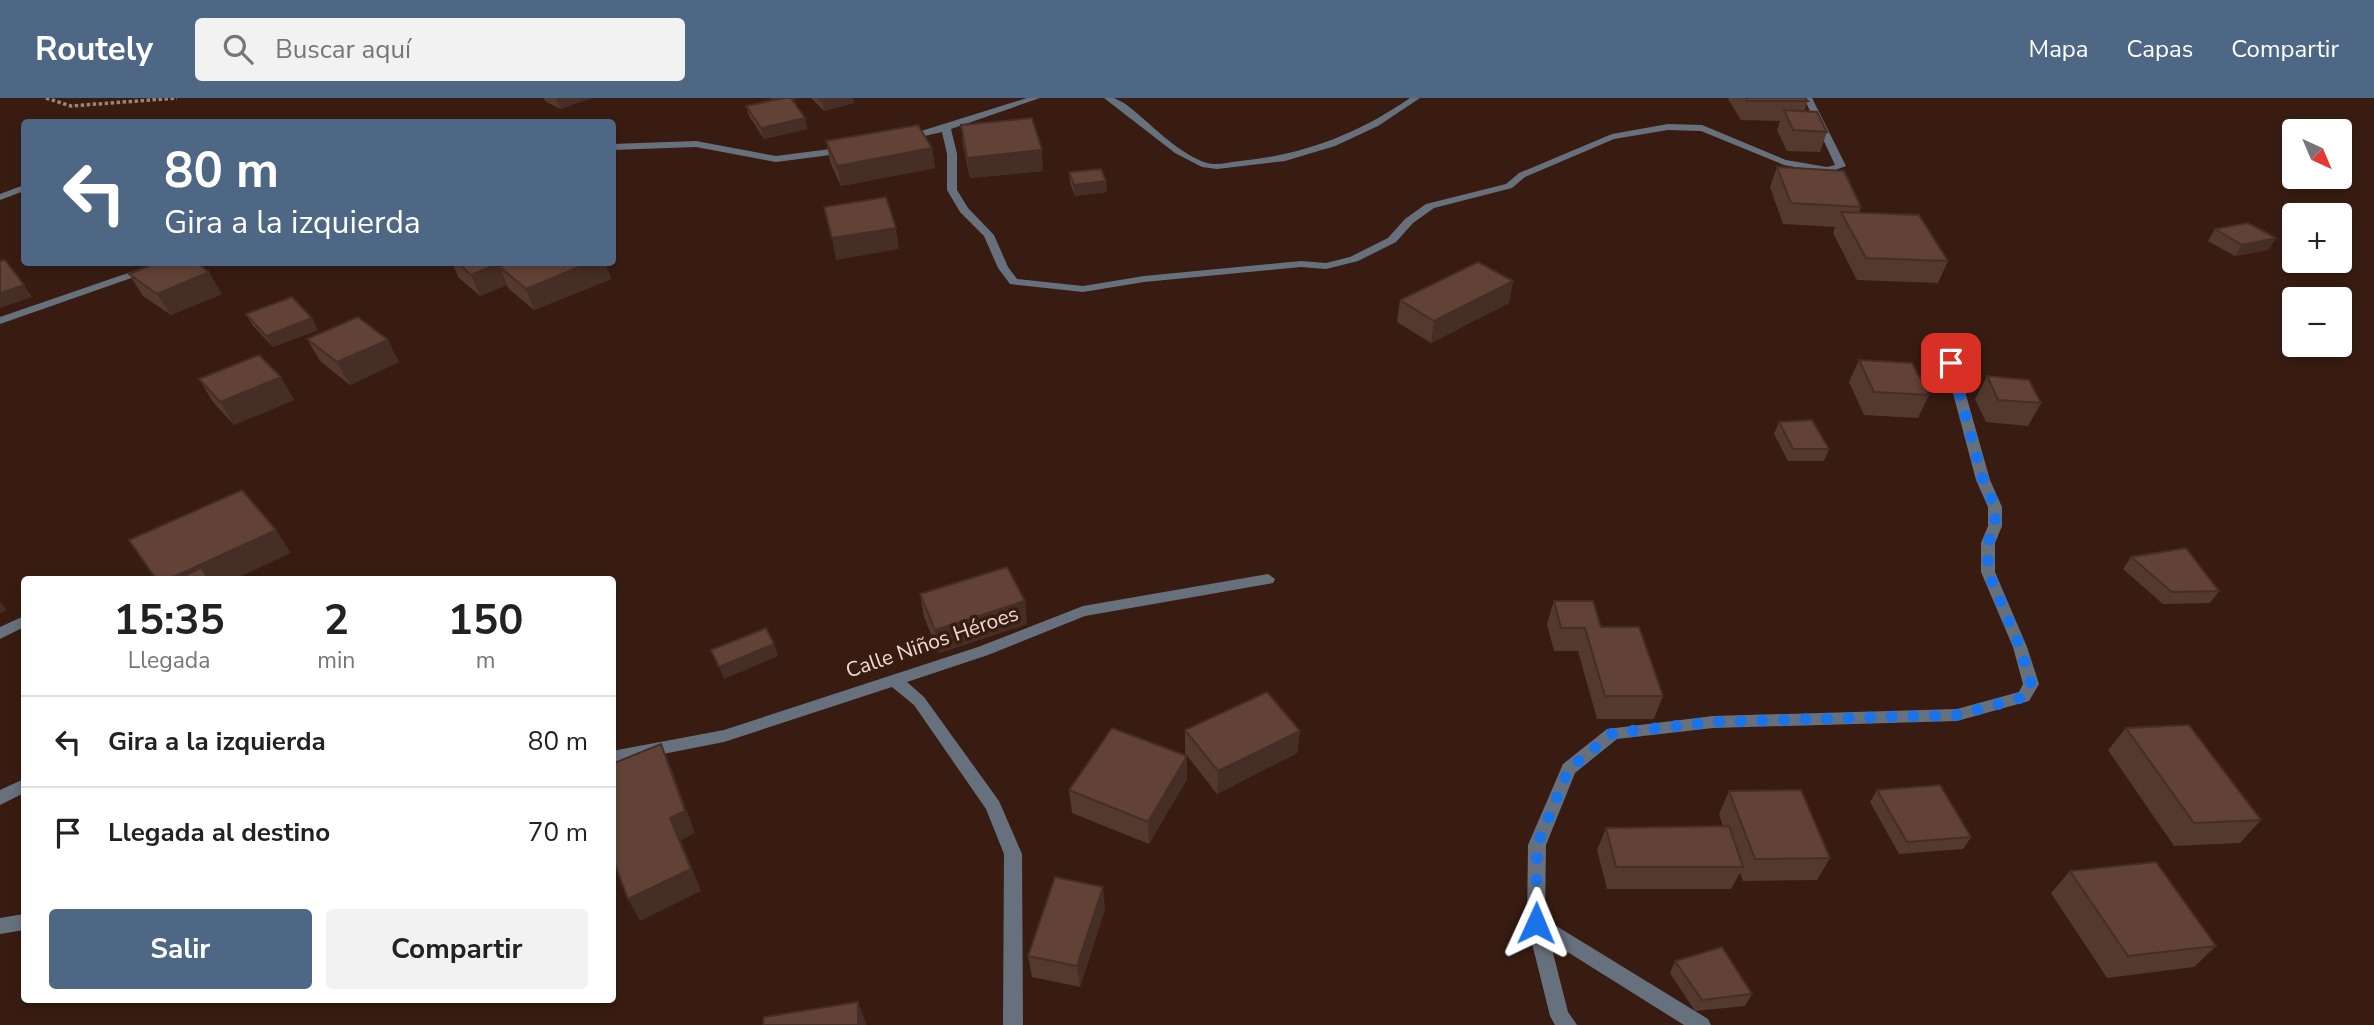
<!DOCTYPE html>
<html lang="es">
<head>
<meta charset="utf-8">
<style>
  :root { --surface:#fff; --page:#f2f2f2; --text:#222; --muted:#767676; --line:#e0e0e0; --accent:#4e6784 }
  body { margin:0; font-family:"Nunito Sans",sans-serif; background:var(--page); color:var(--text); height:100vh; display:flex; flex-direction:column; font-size:26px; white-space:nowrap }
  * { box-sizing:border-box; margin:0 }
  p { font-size:23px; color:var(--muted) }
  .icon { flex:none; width:38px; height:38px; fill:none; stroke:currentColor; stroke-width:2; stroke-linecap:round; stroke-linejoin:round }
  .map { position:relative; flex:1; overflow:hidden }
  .panel { position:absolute; left:21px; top:478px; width:595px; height:427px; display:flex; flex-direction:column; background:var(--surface); border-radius:7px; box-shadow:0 4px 10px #0003 }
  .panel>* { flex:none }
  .banner { position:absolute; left:21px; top:21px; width:595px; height:147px; border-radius:7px; box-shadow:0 4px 10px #0003; background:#4e6784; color:#fff; overflow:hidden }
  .needle { width:46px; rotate:136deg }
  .tools { position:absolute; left:2282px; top:21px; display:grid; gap:14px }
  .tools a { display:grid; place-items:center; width:70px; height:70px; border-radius:7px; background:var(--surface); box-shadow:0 4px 10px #0003; font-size:35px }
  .pin { position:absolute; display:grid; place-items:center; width:60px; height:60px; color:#fff; margin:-30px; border-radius:14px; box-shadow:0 4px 10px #0006 }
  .me { position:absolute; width:77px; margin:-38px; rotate:1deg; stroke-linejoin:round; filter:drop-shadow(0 0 5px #0008) }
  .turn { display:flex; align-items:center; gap:24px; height:147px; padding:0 28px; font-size:32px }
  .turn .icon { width:91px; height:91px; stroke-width:2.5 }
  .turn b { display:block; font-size:49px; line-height:60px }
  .eta { display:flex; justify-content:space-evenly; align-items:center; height:119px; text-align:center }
  .eta b { font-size:42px; font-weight:700; line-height:49px }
  .primary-button { display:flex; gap:14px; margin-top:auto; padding:14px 28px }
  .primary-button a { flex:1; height:80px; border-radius:7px; background:var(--accent); color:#fff; font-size:28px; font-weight:700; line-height:80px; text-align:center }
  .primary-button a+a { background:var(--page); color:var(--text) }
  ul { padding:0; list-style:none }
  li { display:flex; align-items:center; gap:21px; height:91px; padding:0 28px; border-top:2px solid var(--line) }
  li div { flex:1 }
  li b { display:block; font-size:26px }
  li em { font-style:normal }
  header { display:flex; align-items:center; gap:42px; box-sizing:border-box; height:98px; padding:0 35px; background:var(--accent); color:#fff }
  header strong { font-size:33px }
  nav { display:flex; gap:38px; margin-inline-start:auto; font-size:24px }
  .search { width:490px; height:63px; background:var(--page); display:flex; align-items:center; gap:18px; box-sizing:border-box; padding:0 24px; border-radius:7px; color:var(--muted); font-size:26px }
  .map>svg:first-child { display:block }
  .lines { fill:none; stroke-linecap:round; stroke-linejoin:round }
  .path { stroke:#9b837a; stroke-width:3.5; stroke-dasharray:3.5 2.5; stroke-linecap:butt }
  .minor { fill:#67717d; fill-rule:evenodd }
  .wall { fill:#54392e }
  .shaded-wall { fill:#452e26 }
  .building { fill:#624236; stroke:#452e26; stroke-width:2 }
  .route { stroke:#1a73e8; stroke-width:12; stroke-dasharray:0 21.6 }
  .labels { text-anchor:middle; stroke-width:7; stroke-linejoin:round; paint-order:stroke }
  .street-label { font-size:21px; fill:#efdbd3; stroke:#381c11 }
</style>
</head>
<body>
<header>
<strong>Routely</strong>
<div class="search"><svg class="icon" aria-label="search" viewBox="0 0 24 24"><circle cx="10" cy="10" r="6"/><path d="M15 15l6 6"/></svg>Buscar aquí</div>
<nav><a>Mapa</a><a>Capas</a><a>Compartir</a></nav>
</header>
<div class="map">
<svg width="2374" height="927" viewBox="0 0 2374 927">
  <rect width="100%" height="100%" fill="#381c11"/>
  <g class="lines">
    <!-- path -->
    <path class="path" d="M 46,0 L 71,8 L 177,0"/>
    <!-- minor -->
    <path class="minor" d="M 1027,0 L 1040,0 L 951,31 L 957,56 L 957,92 L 968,110 L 994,137 L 1008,169 L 1017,181 L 1083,188 L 1144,178 L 1301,163 L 1326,165 L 1350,159 L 1388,140 L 1405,121 L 1426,106 L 1506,86 L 1519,75 L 1612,36 L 1668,26 L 1702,27 L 1786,62 L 1827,69 L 1835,67 L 1804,0 L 1812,0 L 1846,68 L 1827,75 L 1784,67 L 1701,33 L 1668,32 L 1614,41 L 1525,79 L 1512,90 L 1434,110 L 1413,125 L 1396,144 L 1358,163 L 1326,171 L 1301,169 L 1144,184 L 1083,194 L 1010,186 L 998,170 L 984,138 L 960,114 L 947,92 L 947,56 L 942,34 L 907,42 L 902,39 Z
      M 1104,0 L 1114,0 L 1124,5 C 1150,24 1176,55 1207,65 C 1217,68 1230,64 1240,63 C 1303,57 1358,36 1410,0 L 1420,0 L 1378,28 L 1335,48 L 1285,63 L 1217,71 L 1202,69 L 1175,55 Z
      M 696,43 L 776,58 L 846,49 L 851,52 L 846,55 L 776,64 L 696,49 L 612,52 L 612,46 Z
      M 24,87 L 24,93 L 0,102 L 0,96 Z
      M 160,164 L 177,164 L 0,226 L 0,219 Z
      M 1951,261 L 1957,265 L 1990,382 L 2002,409 L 2002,428 L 1995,445 L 1995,474 L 2027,549 L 2039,586 L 2029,603 L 1957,623 L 1713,630 L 1617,641 L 1575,675 L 1546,747 L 1545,821 L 1708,921 L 1711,927 L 1684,927 L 1550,843 L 1568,914 L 1577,927 L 1555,927 L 1550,918 L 1527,825 L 1528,747 L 1563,666 L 1607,631 L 1713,618 L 1957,611 L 2019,594 L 2023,586 L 2013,549 L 1981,474 L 1981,445 L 1988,428 L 1988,409 L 1976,382 L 1945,265 Z
      M 1268,476 L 1275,481 L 1273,485 L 1085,518 L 988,557 L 907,584 L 924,599 L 999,703 L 1022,756 L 1023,927 L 1003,927 L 1004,756 L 986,711 L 914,607 L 892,589 L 724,644 L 612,666 L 612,653 L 724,632 L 978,549 L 1083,508 Z
      M 24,518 L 24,529 L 0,541 L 0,529 Z
      M 24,681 L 24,695 L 0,707 L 0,692 Z
      M 24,816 L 24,832 L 0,836 L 0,820 Z"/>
  </g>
  <!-- wall -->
  <path class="wall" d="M 544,0 L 592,0 L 560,11 L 545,3 Z
    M 801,0 L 792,2 L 805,20 L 807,31 L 764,41 L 749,18 L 746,8 L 770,3 Z
    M 811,0 L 853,0 L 854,5 L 824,13 Z
    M 1729,0 L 1805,0 L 1808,3 L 1804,13 L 1827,34 L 1820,54 L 1787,53 L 1777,32 L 1780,23 L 1741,22 L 1728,1 Z
    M 961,27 L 1043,73 L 970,80 L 963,48 Z
    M 826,43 L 932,50 L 935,70 L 841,88 L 830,64 Z
    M 1777,69 L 1861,109 L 1859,115 L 1948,163 L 1938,185 L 1857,182 L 1833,135 L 1835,129 L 1783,126 L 1770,89 Z
    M 1069,74 L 1106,83 L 1107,94 L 1075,98 L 1070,85 Z
    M 2215,131 L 2276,140 L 2268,152 L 2235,158 L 2208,143 Z
    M 452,164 L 605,164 L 611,181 L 534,212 L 509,191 L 507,187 L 480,198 L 458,179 Z
    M 129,176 L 222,196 L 171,217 L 143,198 Z
    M 1513,183 L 1509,205 L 1431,245 L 1397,224 L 1400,202 Z
    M 246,216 L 318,232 L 273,249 L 253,228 Z
    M 307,241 L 399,264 L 350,287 L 320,263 Z
    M 1859,262 L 1929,297 L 1918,320 L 1864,317 L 1849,284 Z
    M 1987,278 L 2041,305 L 2028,328 L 1986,324 L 1975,301 Z
    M 199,281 L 294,302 L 234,327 L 213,304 Z
    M 1779,324 L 1829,351 L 1824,363 L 1788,363 L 1774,336 Z
    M 2131,459 L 2219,493 L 2210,505 L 2163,506 L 2123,471 Z
    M 920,496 L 1025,503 L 1027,526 L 939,555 L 924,519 Z
    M 1554,503 L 1601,529 L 1663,598 L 1654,621 L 1597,621 L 1578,553 L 1554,553 L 1547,526 Z
    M 2126,630 L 2261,722 L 2240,745 L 2174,748 L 2108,652 Z
    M 1185,632 L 1300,633 L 1297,655 L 1217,696 L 1185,655 Z
    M 1187,681 L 1149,746 L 1072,715 L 1069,692 Z
    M 1877,692 L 1971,739 L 1963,751 L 1899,756 L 1870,704 Z
    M 1729,693 L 1830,760 L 1817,782 L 1743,783 L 1740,775 L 1731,791 L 1607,791 L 1597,752 L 1606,730 L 1723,728 L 1719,716 Z
    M 2070,773 L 2216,848 L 2194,869 L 2107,880 L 2051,795 Z
    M 1105,811 L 1080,889 L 1032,879 L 1028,858 Z
    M 1675,863 L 1752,896 L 1745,908 L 1695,913 L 1670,875 Z"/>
  <!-- shaded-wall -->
  <path class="shaded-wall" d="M 559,0 L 592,0 L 560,11 L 556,1 Z
    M 770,0 L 801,0 L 771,4 Z
    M 833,0 L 853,0 L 854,5 L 824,13 L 822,3 Z
    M 805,20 L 807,31 L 764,41 L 761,30 Z
    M 932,50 L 935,70 L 841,88 L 837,68 Z
    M 1042,52 L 1043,73 L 970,80 L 967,60 Z
    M 1106,83 L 1107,94 L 1075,98 L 1074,87 Z
    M 896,130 L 899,151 L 836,162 L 832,140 Z
    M 2276,140 L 2268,152 L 2235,158 L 2242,147 Z
    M 502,164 L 563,164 L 500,169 L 507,187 L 480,198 L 471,177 Z
    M 591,164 L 605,164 L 611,181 L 534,212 L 526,191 Z
    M 209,174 L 222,196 L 171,217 L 157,196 Z
    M 1513,183 L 1509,205 L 1431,245 L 1434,223 Z
    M 24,187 L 32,199 L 0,210 L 0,195 Z
    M 312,220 L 318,232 L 273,249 L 266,238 Z
    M 388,242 L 399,264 L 350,287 L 337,264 Z
    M 281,279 L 294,302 L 234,327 L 220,304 Z
    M 276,432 L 291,455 L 235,481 L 169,481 Z
    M 1025,503 L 1027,526 L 939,555 L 935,532 Z
    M 0,504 L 7,512 L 0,515 Z
    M 774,546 L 778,558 L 724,581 L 719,569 Z
    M 1300,633 L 1297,655 L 1217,696 L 1218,673 Z
    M 661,646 L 671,669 L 695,735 L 681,742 L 701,793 L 640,823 L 628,801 L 670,720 Z
    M 1187,658 L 1187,681 L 1149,746 L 1148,724 Z
    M 612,755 L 620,769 L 612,773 Z
    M 1103,789 L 1105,811 L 1080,889 L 1077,868 Z
    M 858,904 L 866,925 L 866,927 L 858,927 Z"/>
  <!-- building -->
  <path class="building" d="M 784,0 L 791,0 L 805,20 L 761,30 L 746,8 Z
    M 819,0 L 833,0 L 822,3 Z
    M 1746,0 L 1805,0 L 1808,3 L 1747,3 Z
    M 1784,12 L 1817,14 L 1827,34 L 1793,32 Z
    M 1032,20 L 1042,52 L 967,60 L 961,27 Z
    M 918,27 L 932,50 L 837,68 L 826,43 Z
    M 1777,69 L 1844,73 L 1861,109 L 1791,105 Z
    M 1101,71 L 1106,83 L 1074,87 L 1069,74 Z
    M 886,99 L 896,130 L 832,140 L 824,109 Z
    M 1841,114 L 1919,117 L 1948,163 L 1866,160 Z
    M 2248,125 L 2276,140 L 2242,147 L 2215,131 Z
    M 5,162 L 24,187 L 0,195 L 0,163 Z
    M 158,164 L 195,164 L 209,174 L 157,196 L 129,176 Z
    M 457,164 L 502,164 L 471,177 Z
    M 511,164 L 591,164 L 526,191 L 500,169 Z
    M 1478,164 L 1513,183 L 1434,223 L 1400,202 Z
    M 292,199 L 312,220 L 266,238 L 246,216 Z
    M 358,219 L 388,242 L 337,264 L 307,241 Z
    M 259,257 L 281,279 L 220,304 L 199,281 Z
    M 1859,262 L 1912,265 L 1929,297 L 1874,294 Z
    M 1987,278 L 2029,282 L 2041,305 L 1998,302 Z
    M 1812,322 L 1829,351 L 1793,351 L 1779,324 Z
    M 242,392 L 276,432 L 169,481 L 156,481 L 129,442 Z
    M 2186,450 L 2219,493 L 2172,494 L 2131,459 Z
    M 1007,469 L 1025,503 L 935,532 L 920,496 Z
    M 201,470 L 209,481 L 178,481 Z
    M 1554,503 L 1593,503 L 1601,529 L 1639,529 L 1663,598 L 1605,598 L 1585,530 L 1561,530 Z
    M 766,530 L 774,546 L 719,569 L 711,552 Z
    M 1267,594 L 1300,633 L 1218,673 L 1185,632 Z
    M 2189,627 L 2261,722 L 2194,725 L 2126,630 Z
    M 1112,630 L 1187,658 L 1148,724 L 1069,692 Z
    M 661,646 L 685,713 L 670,720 L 691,771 L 628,801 L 612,759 L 612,666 Z
    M 1940,687 L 1971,739 L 1907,744 L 1877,692 Z
    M 1801,692 L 1830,760 L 1755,761 L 1729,693 Z
    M 1729,728 L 1743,769 L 1616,769 L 1606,730 Z
    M 2156,764 L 2216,848 L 2128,858 L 2070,773 Z
    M 1055,779 L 1103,789 L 1077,868 L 1028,858 Z
    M 1722,849 L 1752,896 L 1702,902 L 1675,863 Z
    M 858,904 L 858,927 L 763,927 L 764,919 Z"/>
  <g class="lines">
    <!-- route -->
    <path class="route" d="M 1536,825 L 1537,747 L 1569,671 L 1613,635 L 1713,624 L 1957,617 L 2024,599 L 2031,586 L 2020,549 L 1988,474 L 1988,445 L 1995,428 L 1995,409 L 1983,382 L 1951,265"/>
  </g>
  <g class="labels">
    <!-- street labels -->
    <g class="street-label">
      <text transform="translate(932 544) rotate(-19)" y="7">Calle Niños Héroes</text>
    </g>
  </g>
</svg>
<div class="tools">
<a><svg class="needle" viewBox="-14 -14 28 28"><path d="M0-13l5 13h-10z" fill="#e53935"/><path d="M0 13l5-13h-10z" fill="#767676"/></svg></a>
<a>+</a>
<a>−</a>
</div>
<div class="pin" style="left:1951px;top:265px;background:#d93025"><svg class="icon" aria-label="arrive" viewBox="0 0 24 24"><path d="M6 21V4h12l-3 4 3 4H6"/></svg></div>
<svg class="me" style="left:1536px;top:825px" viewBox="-20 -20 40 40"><path d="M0-17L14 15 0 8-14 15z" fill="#1a73e8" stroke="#fff" stroke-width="4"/></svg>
<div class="banner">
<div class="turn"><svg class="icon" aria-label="left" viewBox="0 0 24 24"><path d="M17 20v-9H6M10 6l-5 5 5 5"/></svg><div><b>80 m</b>Gira a la izquierda</div></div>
</div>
<section class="panel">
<div class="eta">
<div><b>15:35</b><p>Llegada</p></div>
<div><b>2</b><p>min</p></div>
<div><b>150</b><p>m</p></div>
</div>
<ul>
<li><svg class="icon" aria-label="left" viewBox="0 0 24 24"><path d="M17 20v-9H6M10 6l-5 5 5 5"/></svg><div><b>Gira a la izquierda</b></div><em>80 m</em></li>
<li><svg class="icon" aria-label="arrive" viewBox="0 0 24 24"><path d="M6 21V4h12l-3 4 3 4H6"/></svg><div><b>Llegada al destino</b></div><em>70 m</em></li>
</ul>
<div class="primary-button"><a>Salir</a><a>Compartir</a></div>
</section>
</div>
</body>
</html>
